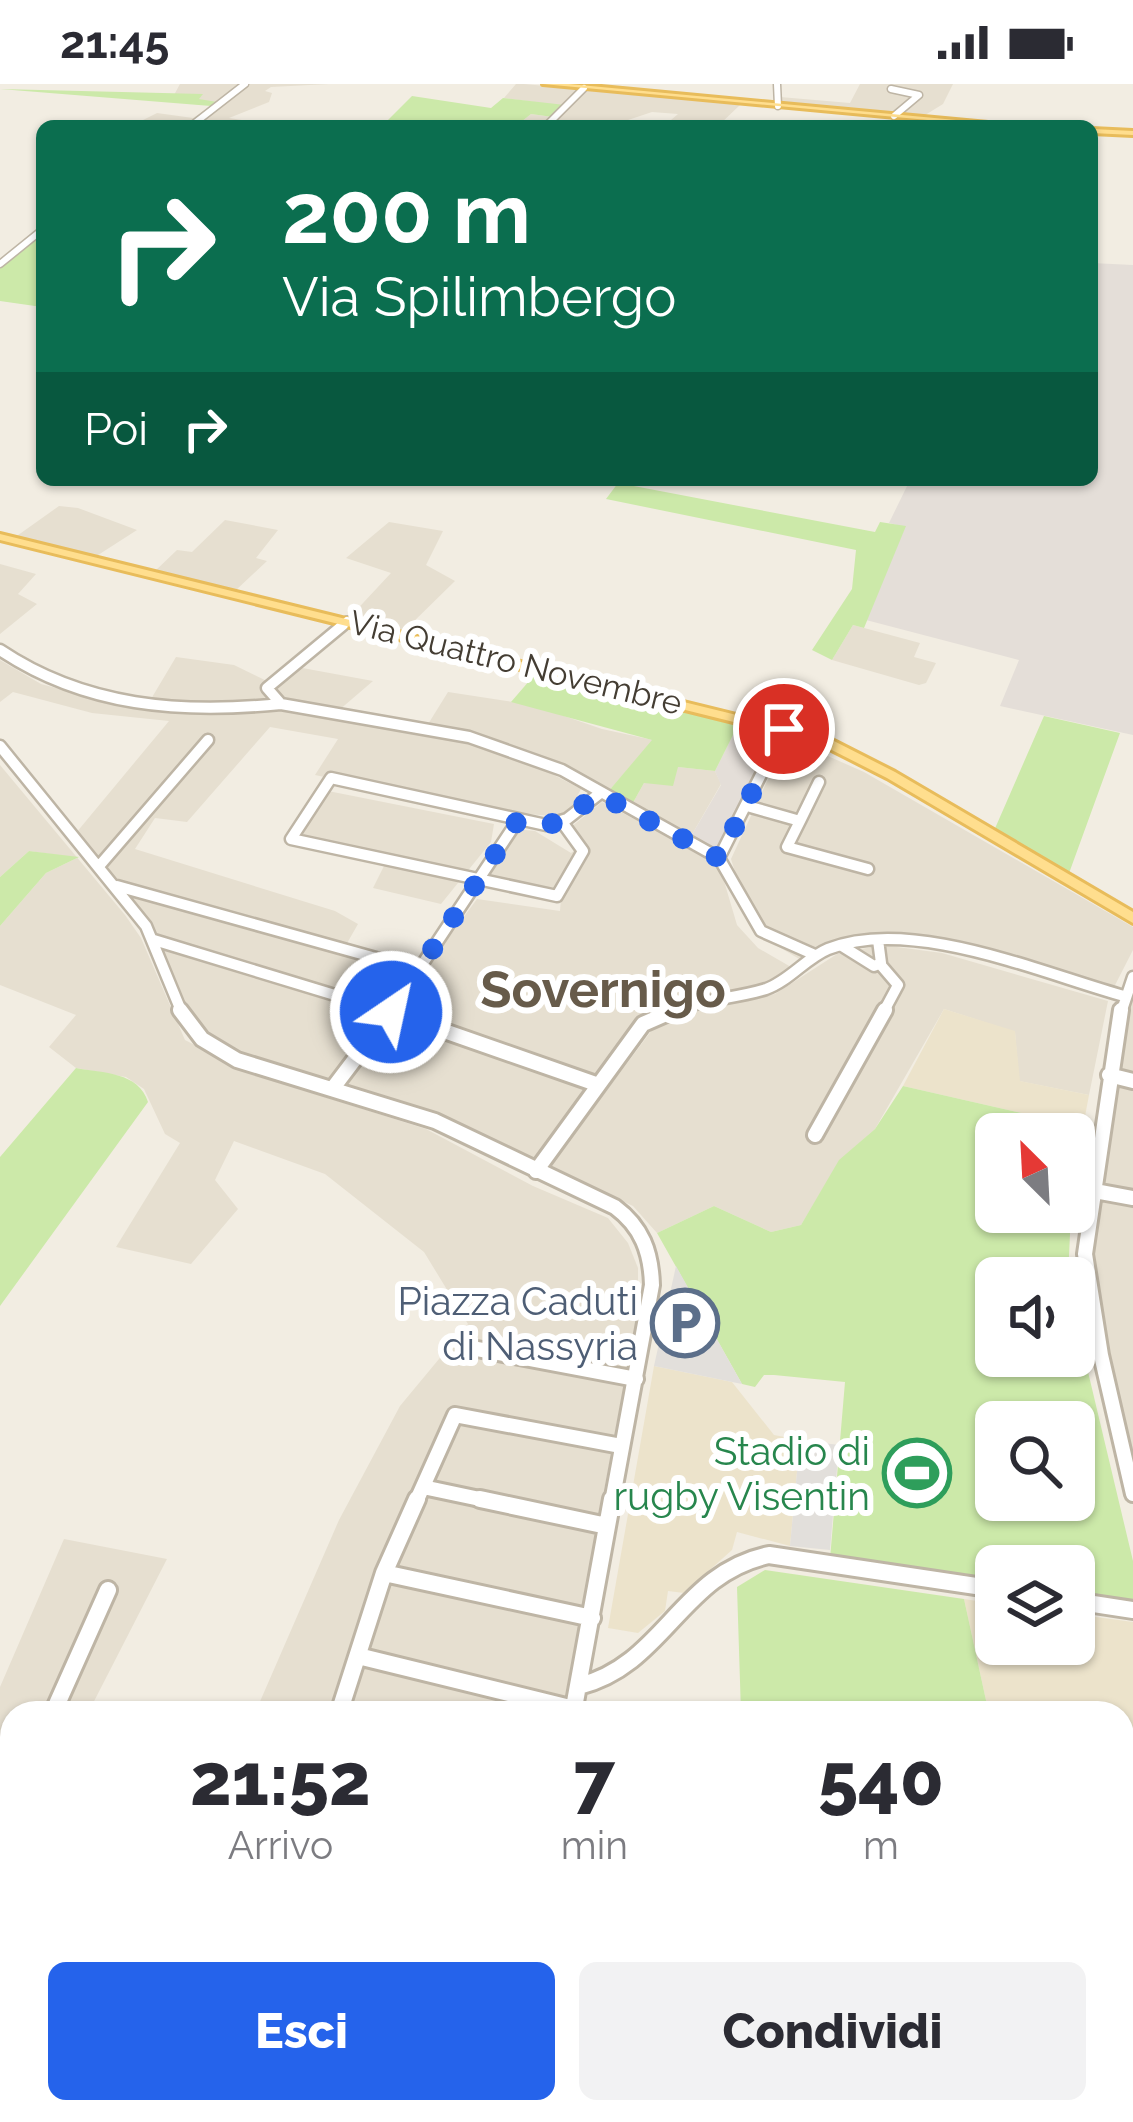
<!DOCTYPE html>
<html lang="it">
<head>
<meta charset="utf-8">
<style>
  :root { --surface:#fff; --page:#f2f2f3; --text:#2b2b33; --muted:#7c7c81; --accent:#2563eb }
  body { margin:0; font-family:Raleway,sans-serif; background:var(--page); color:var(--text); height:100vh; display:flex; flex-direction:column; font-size:45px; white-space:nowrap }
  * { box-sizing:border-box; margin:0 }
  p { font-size:39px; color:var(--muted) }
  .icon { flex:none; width:66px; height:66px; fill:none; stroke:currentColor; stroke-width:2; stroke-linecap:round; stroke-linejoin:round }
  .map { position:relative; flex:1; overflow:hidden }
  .details { position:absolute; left:0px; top:1617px; width:1134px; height:423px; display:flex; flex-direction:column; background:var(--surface); border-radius:36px 36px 0 0; box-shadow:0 3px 9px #0004 }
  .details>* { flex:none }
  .top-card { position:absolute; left:36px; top:36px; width:1062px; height:366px; border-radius:18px; box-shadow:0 3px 9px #0004; background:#0b6e4f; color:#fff; overflow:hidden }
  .needle { width:78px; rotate:336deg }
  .controls { position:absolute; left:975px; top:1029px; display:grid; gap:24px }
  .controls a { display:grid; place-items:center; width:120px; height:120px; border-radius:18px; background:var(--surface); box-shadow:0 3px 9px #0004; font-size:60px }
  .pin { position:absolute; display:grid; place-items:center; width:102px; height:102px; color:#fff; margin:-51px; border:6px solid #fff; border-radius:50%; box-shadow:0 3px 12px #0007 }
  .me { position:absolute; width:132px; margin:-66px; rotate:34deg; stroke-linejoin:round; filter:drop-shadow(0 0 9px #0008) }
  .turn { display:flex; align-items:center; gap:42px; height:252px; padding:0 48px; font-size:54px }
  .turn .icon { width:156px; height:156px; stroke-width:2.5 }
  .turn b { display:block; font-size:84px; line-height:102px }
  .then { display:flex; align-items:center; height:114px; padding:0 48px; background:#0003; gap:24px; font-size:45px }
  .eta { display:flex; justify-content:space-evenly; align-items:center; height:204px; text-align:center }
  .eta b { font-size:72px; font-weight:800; line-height:84px }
  .action { display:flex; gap:24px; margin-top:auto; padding:24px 48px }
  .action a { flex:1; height:138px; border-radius:18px; background:var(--accent); color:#fff; font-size:48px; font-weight:800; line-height:138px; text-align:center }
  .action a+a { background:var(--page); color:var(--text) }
  .status { display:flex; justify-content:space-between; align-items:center; height:84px; padding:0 60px; background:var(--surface); direction:ltr }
  .status svg { height:33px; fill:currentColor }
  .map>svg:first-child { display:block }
  .residential { fill:#e6dfd0 }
  .industrial { fill:#e4ded8 }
  .education { fill:#ece3cb }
  .green { fill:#cce9a9; fill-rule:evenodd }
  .parking { fill:#e2dfdb }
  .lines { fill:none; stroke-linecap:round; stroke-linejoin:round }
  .minor-far4-casing { stroke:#beb5a5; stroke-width:9 }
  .minor-far3-casing { stroke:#beb5a5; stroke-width:12 }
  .minor-far2-casing { stroke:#beb5a5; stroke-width:15 }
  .minor-far1-casing { stroke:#beb5a5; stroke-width:20 }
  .minor-casing { stroke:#beb5a5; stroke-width:22 }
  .major-casing { stroke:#e8bc5b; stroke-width:6 }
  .minor-far4 { stroke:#fff; stroke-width:6 }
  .minor-far3 { stroke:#fff; stroke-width:8 }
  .minor-far2 { stroke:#fff; stroke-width:10 }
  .minor-far1 { stroke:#fff; stroke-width:14 }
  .minor { stroke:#fff; stroke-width:16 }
  .major { fill:#ffde8e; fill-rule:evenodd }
  .route { stroke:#2563eb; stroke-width:21; stroke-dasharray:0 37.8 }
  .labels { text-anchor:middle; stroke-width:12; stroke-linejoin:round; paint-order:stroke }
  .far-street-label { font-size:33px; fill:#443d33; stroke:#fff }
  .service-label { font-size:39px; fill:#4e5e75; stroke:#fff; text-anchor:end }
  .leisure-label { font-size:39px; fill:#27864d; stroke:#fff; text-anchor:end }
  .district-label { font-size:51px; font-weight:bold; fill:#675b4a; stroke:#fff }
</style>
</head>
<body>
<div class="status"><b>21:45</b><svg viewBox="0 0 49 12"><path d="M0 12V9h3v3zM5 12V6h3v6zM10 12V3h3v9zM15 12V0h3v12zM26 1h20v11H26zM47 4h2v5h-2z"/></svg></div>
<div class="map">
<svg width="1133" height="2038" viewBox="0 0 1133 2038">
  <rect width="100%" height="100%" fill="#f2ede2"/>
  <!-- residential -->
  <path class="residential" d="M 180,0 L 329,0 L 271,3 L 265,7 L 272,9 L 269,18 L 229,34 L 281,42 L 137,39 L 157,29 L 193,34 L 216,19 L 197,15 L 201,10 L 174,11 Z
    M 516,0 L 524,0 L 741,20 L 718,42 L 671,36 L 678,30 L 652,28 L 610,42 L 516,42 L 531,30 L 553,33 L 564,22 L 504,14 Z
    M 860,0 L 953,0 L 943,20 L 922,33 L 779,20 L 780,13 L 850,19 Z
    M 59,422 L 78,424 L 137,446 L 95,473 L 14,454 Z
    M 225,436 L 278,446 L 256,474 L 267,477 L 235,507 L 154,488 L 177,466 L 192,468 Z
    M 389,438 L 443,447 L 426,481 L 455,497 L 404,547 L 349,534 L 391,489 L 346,474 Z
    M 0,480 L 36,490 L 18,510 L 37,520 L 0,550 Z
    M 853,541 L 920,559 L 914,573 L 936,579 L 926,599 L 919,601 L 832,576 Z
    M 176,573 L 234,581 L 279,603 L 297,583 L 373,597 L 338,627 L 151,615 Z
    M 0,576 L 41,600 L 109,618 L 173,626 L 276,624 L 474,660 L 525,676 L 581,705 L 566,733 L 478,726 L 315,691 L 338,655 L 270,643 L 187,738 L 155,734 L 135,765 L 335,827 L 358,840 L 346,861 L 411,888 L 428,854 L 446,857 L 477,815 L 560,827 L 561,814 L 482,800 L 515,745 L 535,747 L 571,769 L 579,763 L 566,747 L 602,718 L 719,780 L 737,841 L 758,864 L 791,883 L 766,900 L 684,917 L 643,934 L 620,958 L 538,1081 L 233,969 L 199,948 L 155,849 L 76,749 L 169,637 L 92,629 L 13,608 L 0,618 Z
    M 448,608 L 532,621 L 602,645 L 653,656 L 607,709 L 533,669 L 479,652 L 425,645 Z
    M 787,654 L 864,688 L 1133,843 L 1133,866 L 1112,907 L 916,853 L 860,852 L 801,876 L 769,857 L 748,829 L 731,775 Z
    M 0,681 L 125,831 L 141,854 L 185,956 L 249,989 L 426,1045 L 533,1102 L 608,1134 L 628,1159 L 638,1184 L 638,1227 L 562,1629 L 255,1629 L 339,1436 L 400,1322 L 468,1240 L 424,1168 L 325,1090 L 234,1057 L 215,1096 L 238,1125 L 191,1180 L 116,1163 L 180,1059 L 165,1050 L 144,1005 L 126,993 L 76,984 L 49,963 L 76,931 L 0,901 L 0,842 L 46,789 L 77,774 L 29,767 L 0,793 Z
    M 678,683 L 715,687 L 721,700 L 690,754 L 630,724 L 644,699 Z
    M 328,707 L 494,740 L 491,758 L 441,820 L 373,804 L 385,780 L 298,757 Z
    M 882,861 L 942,869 L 1108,917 L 1089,1011 L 1019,997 L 1015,948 L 944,925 L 875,1045 L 840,1076 L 801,1141 L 771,1148 L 714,1122 L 657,1149 L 633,1122 L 549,1083 L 655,942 L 675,932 L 775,910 L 837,870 Z
    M 1133,902 L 1133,1107 L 1094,1099 L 1100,1043 Z
    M 1092,1111 L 1133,1121 L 1133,1394 L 1087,1208 Z
    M 64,1455 L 167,1475 L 88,1629 L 12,1629 L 12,1772 L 0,1772 L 0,1603 Z
    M 0,1792 L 12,1793 L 12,2028 L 410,2028 L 408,2038 L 0,2038 Z
    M 731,2028 L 1041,2028 L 1038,2038 L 731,2038 Z"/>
  <!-- industrial -->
  <path class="industrial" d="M 1092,179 L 1133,181 L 1133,651 L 1000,622 L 1019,576 L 866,536 L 905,443 L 889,439 L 910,396 L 1092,396 Z
    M 738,641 L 775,651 L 719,767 L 690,754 L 721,701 L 715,687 Z"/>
  <!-- education -->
  <path class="education" d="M 944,925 L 1015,947 L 1020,997 L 1089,1011 L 1083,1043 L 903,1002 Z
    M 654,1282 L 732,1298 L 774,1351 L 800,1356 L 790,1462 L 737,1448 L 732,1466 L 684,1509 L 668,1507 L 665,1527 L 638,1549 L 608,1544 Z
    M 964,1515 L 996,1520 L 996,1560 L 1074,1560 L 1074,1530 L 1133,1538 L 1133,1745 L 1122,1745 L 1122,1629 L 1052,1629 L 1050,1625 L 987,1621 Z
    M 1122,1886 L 1133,1887 L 1133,2038 L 1038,2038 L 1041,2028 L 1122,2028 Z"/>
  <!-- green -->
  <path class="green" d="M 0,5 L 203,10 L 199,15 L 217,18 L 211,22 Z
    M 412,12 L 491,24 L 503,14 L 565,21 L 553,33 L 531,30 L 516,42 L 384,40 Z
    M 36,149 L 42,150 L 42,223 L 0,217 L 0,178 Z
    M 618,399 L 875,448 L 880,438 L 906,442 L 864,544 L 853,541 L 832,576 L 812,566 L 852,505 L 856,466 L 606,415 Z
    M 536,589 L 738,641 L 715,687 L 678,683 L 673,702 L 644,699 L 630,724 L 607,709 L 652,656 L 511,618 Z
    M 1044,632 L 1120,649 L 1068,792 L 993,749 Z
    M 29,767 L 79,773 L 46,789 L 0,842 L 0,793 Z
    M 76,984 C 103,989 139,988 148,1018 L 0,1222 L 0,1073 Z
    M 903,1002 L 1083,1043 L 1074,1106 L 1074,1050 L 996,1050 L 996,1128 L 1071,1128 L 1068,1194 L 996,1194 L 996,1272 L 1074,1272 L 1074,1229 L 1133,1477 L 1133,1518 L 1074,1510 L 1074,1482 L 996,1482 L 996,1500 L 830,1475 L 845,1298 L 774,1291 L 764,1291 L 755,1303 L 742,1300 L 657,1149 L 714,1122 L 771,1148 L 801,1141 L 839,1076 L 875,1045 ZM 996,1338 L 1074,1338 L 1074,1416 L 996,1416 Z
    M 765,1486 L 964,1515 L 987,1621 L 958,1622 L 957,1629 L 741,1629 L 737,1503 Z"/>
  <!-- parking -->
  <path class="parking" d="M 676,1182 L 742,1300 L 654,1282 Z
    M 800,1356 L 839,1361 L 830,1466 L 790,1462 Z"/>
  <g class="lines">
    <defs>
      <path id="minor-far4" d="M 777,0 L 778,22
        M 891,5 L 919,11 L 894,32
        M 191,42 L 245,0
        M 546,42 L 584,4
        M 0,180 L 42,146"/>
      <path id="minor-far3" d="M 339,544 L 347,537"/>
      <path id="minor-far2" d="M 343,541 L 267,604 L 281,620 L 469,653 L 562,686 L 719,774 L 761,847 L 815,871
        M 0,566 C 85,623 181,630 281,620
        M 0,662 L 146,842 L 182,929
        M 747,722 L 800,737 L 787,763 L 868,785
        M 800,737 L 819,698
        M 562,738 L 583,767 L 557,812 L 291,755 L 331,694 L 546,741 L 567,735 L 599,710
        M 719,774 L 784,645
        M 100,781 L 208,656
        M 117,802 L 419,886
        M 154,856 L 394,929
        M 842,862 L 874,882 L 881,879 L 878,856
        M 880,880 L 898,901 L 883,929
        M 390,929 L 518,736
        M 668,929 C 700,915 734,915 766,905 C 789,897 806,874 828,865 C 911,832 1041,889 1124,912
        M 1121,929 L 1133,893"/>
      <path id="minor-far1" d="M 180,926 L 202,955 L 237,976 L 435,1037 L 615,1123 C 642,1143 651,1168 652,1201 L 612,1418
        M 384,926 L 596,1000
        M 1121,926 L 1085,1170 L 1101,1271 L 1133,1410
        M 1109,991 L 1133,997
        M 333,1004 L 392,926
        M 815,1051 L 885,926
        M 536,1087 L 643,940 L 675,926
        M 1095,1107 L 1133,1114
        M 477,1265 L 636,1295
        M 423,1403 L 494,1418
        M 416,1418 L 455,1331 L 621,1362"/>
      <path id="minor" d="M 480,1415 L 607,1442
        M 384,1489 L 592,1534
        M 1074,1517 L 1133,1526
        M 358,1572 L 574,1625
        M 579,1602 C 664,1581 681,1489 769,1471 L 996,1505
        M 53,1629 L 108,1506
        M 339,1629 L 384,1489 L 417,1415
        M 573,1629 L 612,1415
        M 0,1748 L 12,1721
        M 1122,1753 L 1133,1754
        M 0,1781 L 12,1781
        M 0,2000 L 12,2003
        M 152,2028 L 207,2038
        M 720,2028 L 721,2038
        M 423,2038 L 425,2028"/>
      <path id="major" d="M 543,0 L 569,0 L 1020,42 L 992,42 Z
        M 1092,45 L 1133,47 L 1133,51 L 1092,49 Z
        M 0,450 L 826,653 L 895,688 L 1133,828 L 1133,839 L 887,694 L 818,659 L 0,456 Z"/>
    </defs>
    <!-- minor-far4 casing -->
    <use href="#minor-far4" class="minor-far4-casing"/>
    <!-- minor-far3 casing -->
    <use href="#minor-far3" class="minor-far3-casing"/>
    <!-- minor-far2 casing -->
    <use href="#minor-far2" class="minor-far2-casing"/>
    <!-- minor-far1 casing -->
    <use href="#minor-far1" class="minor-far1-casing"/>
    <!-- minor casing -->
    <use href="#minor" class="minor-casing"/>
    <!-- major casing -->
    <use href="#major" class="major-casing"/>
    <!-- minor-far4 -->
    <use href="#minor-far4" class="minor-far4"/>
    <!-- minor-far3 -->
    <use href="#minor-far3" class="minor-far3"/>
    <!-- minor-far2 -->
    <use href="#minor-far2" class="minor-far2"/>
    <!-- minor-far1 -->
    <use href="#minor-far1" class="minor-far1"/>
    <!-- minor -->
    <use href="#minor" class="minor"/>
    <!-- major -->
    <use href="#major" class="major"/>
  </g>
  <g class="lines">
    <!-- route -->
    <path class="route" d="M 391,928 L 518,736 L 556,740 L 599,710 L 719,774 L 784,645"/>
  </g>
  <!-- icons -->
  <defs>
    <symbol id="parking-ring" viewBox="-11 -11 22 22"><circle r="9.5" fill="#fff" stroke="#5c6f8a" stroke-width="1.5"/><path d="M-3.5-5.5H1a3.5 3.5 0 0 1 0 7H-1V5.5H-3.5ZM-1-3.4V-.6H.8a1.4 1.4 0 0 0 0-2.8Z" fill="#5c6f8a"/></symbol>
    <symbol id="stadium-ring" viewBox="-11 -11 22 22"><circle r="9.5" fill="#fff" stroke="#2e9e5b" stroke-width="1.5"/><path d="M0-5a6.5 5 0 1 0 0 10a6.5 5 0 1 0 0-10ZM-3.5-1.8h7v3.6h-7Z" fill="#2e9e5b"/></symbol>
  </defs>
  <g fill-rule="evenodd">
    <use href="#parking-ring" x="647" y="1201" width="76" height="76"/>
    <use href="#stadium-ring" x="879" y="1351" width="76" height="76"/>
  </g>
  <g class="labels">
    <!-- far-street labels -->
    <g class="far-street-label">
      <text transform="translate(516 578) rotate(14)" y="12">Via Quattro Novembre</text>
    </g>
    <!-- service labels -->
    <g class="service-label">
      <text x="638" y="1231">Piazza Caduti<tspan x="638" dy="45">di Nassyria</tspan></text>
    </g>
    <!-- leisure labels -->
    <g class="leisure-label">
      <text x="870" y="1381">Stadio di<tspan x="870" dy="45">rugby Visentin</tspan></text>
    </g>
    <!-- district labels -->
    <g class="district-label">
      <text x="603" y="923">Sovernigo</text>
    </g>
  </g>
</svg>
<div class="controls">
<a><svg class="needle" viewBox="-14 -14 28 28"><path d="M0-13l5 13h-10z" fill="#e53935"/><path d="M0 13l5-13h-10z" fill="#7c7c81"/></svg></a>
<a><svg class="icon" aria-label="sound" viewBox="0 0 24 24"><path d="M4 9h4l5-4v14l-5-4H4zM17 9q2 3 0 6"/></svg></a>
<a><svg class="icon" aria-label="search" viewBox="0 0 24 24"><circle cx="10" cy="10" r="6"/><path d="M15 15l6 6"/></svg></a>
<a><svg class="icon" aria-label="layers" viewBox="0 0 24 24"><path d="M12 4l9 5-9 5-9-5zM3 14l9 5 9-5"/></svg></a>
</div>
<div class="pin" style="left:784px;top:645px;background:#d93025"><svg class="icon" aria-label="arrive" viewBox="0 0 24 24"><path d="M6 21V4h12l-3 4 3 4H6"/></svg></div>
<svg class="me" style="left:391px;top:928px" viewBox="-20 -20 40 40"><circle r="17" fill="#2563eb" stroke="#fff" stroke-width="3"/><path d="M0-11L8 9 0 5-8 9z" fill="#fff"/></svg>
<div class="top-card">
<div class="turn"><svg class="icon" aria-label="right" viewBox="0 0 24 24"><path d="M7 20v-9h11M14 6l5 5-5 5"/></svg><div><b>200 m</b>Via Spilimbergo</div></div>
<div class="then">Poi<svg class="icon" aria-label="right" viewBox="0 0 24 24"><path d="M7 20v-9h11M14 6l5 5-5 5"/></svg></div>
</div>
<section class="details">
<div class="eta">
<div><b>21:52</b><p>Arrivo</p></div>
<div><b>7</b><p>min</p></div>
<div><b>540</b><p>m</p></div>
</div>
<div class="action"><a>Esci</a><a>Condividi</a></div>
</section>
</div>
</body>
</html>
